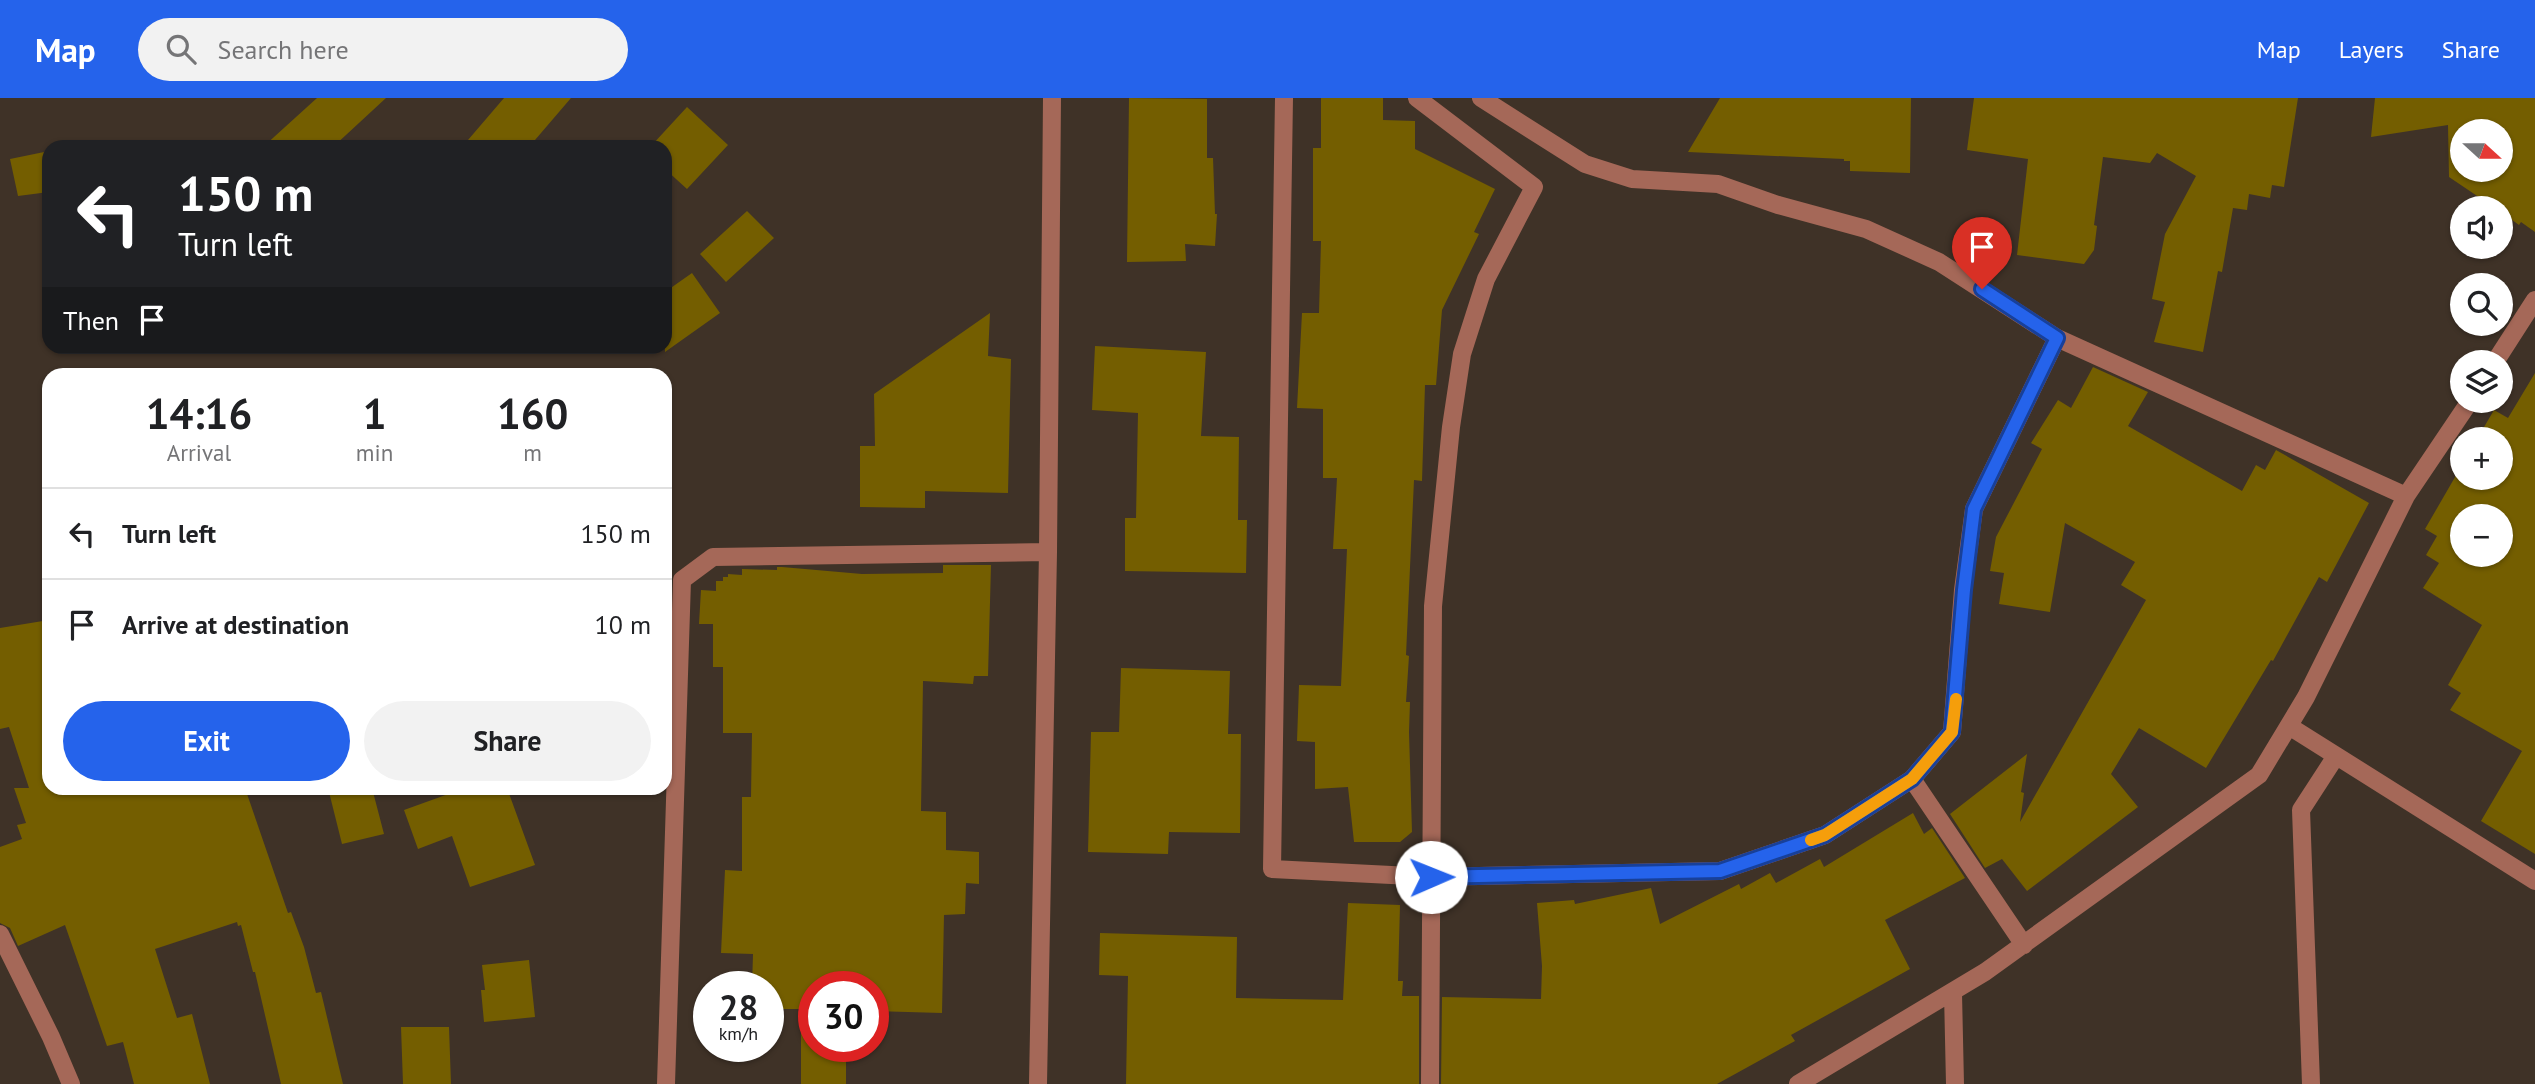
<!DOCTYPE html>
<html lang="en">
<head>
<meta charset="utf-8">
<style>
  :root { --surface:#fff; --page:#f2f2f2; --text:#202124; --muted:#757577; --line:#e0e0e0; --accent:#2563eb }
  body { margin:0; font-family:"PT Sans",sans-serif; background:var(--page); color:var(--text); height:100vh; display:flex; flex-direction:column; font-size:26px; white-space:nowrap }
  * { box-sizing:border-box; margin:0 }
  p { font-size:23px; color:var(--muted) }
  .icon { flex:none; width:38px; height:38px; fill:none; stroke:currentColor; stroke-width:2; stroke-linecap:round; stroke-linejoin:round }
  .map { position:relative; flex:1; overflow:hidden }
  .panel { position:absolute; left:42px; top:270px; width:630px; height:427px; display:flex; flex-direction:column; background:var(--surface); border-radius:21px; box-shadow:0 2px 5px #0004 }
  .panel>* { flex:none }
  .banner { position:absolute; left:42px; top:42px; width:630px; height:214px; border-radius:21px; box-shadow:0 2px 5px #0004; background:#202124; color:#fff; overflow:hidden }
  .needle { width:46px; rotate:111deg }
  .tools { position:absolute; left:2450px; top:21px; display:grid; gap:14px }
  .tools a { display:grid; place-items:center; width:63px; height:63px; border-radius:50%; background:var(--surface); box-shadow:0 2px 5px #0004; font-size:35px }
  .speed { position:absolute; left:693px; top:873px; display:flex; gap:14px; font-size:35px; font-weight:700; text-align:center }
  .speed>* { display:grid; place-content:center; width:91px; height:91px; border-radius:50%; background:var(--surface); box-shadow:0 2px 5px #0004; line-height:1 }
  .speed small { font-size:18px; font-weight:400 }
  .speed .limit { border:10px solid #d22; background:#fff; color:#111 }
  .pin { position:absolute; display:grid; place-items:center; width:60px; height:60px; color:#fff; margin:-72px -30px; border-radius:50% 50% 50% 0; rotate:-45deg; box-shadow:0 0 7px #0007 }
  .pin .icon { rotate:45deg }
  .me { position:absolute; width:77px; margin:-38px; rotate:89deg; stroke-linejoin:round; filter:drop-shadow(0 0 5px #0008) }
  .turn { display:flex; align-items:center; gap:24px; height:147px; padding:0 21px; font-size:32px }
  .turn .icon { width:91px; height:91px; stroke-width:2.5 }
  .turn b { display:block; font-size:49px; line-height:60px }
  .then { display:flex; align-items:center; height:66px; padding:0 21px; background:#0003; gap:14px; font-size:26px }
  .eta { display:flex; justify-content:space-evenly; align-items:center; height:119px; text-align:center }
  .eta b { font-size:42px; font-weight:700; line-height:49px }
  .button { display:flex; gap:14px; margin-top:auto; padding:14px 21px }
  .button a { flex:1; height:80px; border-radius:42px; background:var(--accent); color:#fff; font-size:28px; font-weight:700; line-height:80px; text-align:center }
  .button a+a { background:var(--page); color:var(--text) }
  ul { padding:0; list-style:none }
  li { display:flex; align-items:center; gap:21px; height:91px; padding:0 21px; border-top:2px solid var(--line) }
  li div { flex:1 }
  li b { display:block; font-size:26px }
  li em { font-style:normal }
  header { display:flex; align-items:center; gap:42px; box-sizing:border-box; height:98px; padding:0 35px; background:var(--accent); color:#fff }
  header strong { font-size:33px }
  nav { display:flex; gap:38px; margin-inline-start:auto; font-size:24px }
  .search { width:490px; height:63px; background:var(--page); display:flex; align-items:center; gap:18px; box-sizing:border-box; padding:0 24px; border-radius:38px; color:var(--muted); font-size:26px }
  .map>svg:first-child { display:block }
  .building { fill:#745e00; fill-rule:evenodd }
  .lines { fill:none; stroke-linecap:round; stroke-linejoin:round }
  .minor { stroke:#a56858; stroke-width:18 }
  .route-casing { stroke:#184099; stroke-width:18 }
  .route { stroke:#2563eb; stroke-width:12 }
  .slow { stroke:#f59e0b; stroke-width:12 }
</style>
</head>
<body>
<header>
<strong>Map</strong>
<div class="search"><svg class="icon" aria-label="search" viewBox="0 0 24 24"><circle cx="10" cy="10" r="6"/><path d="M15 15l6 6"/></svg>Search here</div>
<nav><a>Map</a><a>Layers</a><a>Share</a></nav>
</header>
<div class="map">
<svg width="2535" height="986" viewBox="0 0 2535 986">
  <rect width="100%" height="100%" fill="#3f3227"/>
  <!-- building -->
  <path class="building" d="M 317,0 L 386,0 L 333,49 L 263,49 Z
    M 504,0 L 571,0 L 529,49 L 462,49 Z
    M 1129,0 L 1207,1 L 1207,60 L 1213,60 L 1215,116 L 1217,116 L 1215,148 L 1185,146 L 1186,163 L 1127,164 Z
    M 1321,0 L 1383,0 L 1383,22 L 1415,23 L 1415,51 L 1495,91 L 1474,134 L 1479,136 L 1442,212 L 1436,287 L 1425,287 L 1422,383 L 1414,382 L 1406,557 L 1409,558 L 1406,604 L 1410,604 L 1409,634 L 1412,734 L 1400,744 L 1354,744 L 1348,689 L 1315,691 L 1315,644 L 1297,643 L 1299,587 L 1341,588 L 1347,451 L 1333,451 L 1337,380 L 1323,380 L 1323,311 L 1297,310 L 1302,215 L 1319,215 L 1321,143 L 1313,143 L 1313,50 L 1321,50 Z
    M 1720,0 L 1911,0 L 1910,75 L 1850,73 L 1850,63 L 1844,63 L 1844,61 L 1688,54 Z
    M 1974,0 L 2298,0 L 2284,89 L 2272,87 L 2270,100 L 2249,96 L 2247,112 L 2233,110 L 2222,174 L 2218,173 L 2203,254 L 2154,244 L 2165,204 L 2152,201 L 2165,136 L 2196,78 L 2157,55 L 2150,65 L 2103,59 L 2094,127 L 2097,128 L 2094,152 L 2084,166 L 2017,157 L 2028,61 L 1967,52 Z
    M 2375,0 L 2535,0 L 2535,134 L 2521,124 L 2519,127 L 2501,114 L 2501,110 L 2495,110 L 2449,79 L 2448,27 L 2371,39 ZM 2462,33 L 2501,33 L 2501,72 L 2462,72 Z
    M 687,9 L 728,47 L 687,91 L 665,71 L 665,49 L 655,49 L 652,47 Z
    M 49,53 L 49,94 L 18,98 L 10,61 Z
    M 747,113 L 774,140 L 726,184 L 700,156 Z
    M 692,175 L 720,215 L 665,254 L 665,194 Z
    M 990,215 L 988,258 L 1011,261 L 1008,395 L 925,393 L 925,410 L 860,409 L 860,348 L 875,348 L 874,296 Z
    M 1095,248 L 1206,254 L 1201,338 L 1239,339 L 1238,422 L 1247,422 L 1246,475 L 1125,473 L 1125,420 L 1136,420 L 1138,315 L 1092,312 Z
    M 2093,269 L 2148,294 L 2128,328 L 2242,393 L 2256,367 L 2265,372 L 2276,352 L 2369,405 L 2327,484 L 2319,479 L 2273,563 L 2271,562 L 2206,670 L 2139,630 L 2111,676 L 2138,709 L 2027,793 L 2002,761 L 1985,770 L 1950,716 L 2027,656 L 2021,694 L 2024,695 L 2020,724 L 2146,502 L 2121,487 L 2135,464 L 2065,425 L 2050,514 L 1999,506 L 2004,475 L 1990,473 L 1996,439 L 2042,351 L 2031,345 L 2058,302 L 2071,310 Z
    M 2535,275 L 2535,756 L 2481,723 L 2522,653 L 2450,612 L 2461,595 L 2448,587 L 2482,527 L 2423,490 L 2439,465 L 2426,457 L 2437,438 L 2425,431 L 2462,367 L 2462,380 L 2501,380 L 2501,341 L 2477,341 L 2494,312 L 2508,320 ZM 2462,418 L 2501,418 L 2501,457 L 2462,457 Z
    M 943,467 L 991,467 L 988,578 L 974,578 L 973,586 L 923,583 L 921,713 L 946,714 L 946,752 L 979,754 L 979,786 L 966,785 L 965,816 L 944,817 L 942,915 L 873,913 L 873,889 L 814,889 L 814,948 L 846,948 L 846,986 L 801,986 L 801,911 L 768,911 L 768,889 L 752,889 L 753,856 L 721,855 L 725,772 L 742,773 L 742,699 L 751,699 L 752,635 L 723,635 L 723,569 L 713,569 L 713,526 L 699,526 L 701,492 L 716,493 L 716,483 L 723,483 L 723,479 L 728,479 L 728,476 L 742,477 L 742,471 L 777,472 L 777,469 L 782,469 L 862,476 L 943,475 Z
    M 49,522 L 49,690 L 245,690 L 288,815 L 291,814 L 304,849 L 316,895 L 321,894 L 343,986 L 281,986 L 255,874 L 253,874 L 241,827 L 238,828 L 237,824 L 155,851 L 177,920 L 192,916 L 210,986 L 134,986 L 123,944 L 107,948 L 65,827 L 18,848 L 10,830 L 0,825 L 0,749 L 22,741 L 17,727 L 26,725 L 14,690 L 29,690 L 9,629 L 0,631 L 0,530 Z
    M 1121,570 L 1230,573 L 1228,636 L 1241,636 L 1240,735 L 1169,734 L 1168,756 L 1088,754 L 1091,634 L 1119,634 Z
    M 328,690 L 372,690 L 384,736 L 342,746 Z
    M 465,690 L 507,690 L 535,767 L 470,789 L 452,738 L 418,751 L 404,712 Z
    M 1913,715 L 1924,736 L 1932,730 L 1965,780 L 1885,822 L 1910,871 L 1791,937 L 1795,943 L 1717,986 L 1441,986 L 1442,899 L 1541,901 L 1542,868 L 1537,805 L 1574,802 L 1575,806 L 1651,790 L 1660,826 L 1739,786 L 1741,791 L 1770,775 L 1776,785 L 1820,761 L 1824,769 Z
    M 1348,805 L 1400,807 L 1398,883 L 1403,883 L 1402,898 L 1419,898 L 1419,986 L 1126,986 L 1128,878 L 1099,877 L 1100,835 L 1237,839 L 1236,900 L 1343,902 Z
    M 529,862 L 535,919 L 484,924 L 481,892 L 485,892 L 482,867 Z
    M 401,929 L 449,929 L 451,986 L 403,986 Z"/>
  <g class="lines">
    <!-- minor -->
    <path class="minor" d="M 1284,0 L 1272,771 L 1431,779 L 1720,773 L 1825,737 L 1912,681 L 1952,634 L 1963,492 L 1974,411 L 2057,240
      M 1417,0 L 1534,89 L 1486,181 L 1462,256 L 1451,329 L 1433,508 L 1430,986
      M 1481,0 L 1585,66 L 1632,81 L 1718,86 L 1778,107 L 1866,131 L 1939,164 L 2057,240 L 2406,398
      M 2495,264 L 2535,202
      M 2289,628 L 2535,783
      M 1912,681 L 2024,847
      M 0,836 L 51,939 L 71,986
      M 1953,895 L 1955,986
      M 666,986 L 682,482 L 713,459 L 1048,454
      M 1038,986 L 1048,454 L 1052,0
      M 1798,986 L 1985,874 L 2259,677 L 2306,599 L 2406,398 L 2470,303
      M 2311,986 L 2301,712 L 2336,658"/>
  </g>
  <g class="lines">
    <defs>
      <path id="route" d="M 1431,779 L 1720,773 L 1825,737 L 1912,681 L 1952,634 L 1964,492 L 1974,411 L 2057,240 L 1982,191"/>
    </defs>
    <!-- route casing -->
    <use href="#route" class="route-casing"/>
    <!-- route -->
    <use href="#route" class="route"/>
    <!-- slow -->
    <path class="slow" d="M 1811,742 L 1825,737 L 1912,681 L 1952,634 L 1956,601"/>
  </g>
</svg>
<div class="tools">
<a><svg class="needle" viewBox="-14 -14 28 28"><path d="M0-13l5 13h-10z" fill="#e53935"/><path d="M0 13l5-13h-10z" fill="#757577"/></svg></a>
<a><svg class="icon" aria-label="sound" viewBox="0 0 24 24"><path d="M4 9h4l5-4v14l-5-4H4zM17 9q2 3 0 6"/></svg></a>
<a><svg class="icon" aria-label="search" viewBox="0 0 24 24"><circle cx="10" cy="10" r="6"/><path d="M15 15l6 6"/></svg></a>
<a><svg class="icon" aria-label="layers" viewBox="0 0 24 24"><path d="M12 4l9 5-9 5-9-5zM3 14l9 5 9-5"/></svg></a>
<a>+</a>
<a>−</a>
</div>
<div class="speed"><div>28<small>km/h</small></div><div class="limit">30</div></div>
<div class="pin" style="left:1982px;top:191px;background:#d93025"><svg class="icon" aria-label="arrive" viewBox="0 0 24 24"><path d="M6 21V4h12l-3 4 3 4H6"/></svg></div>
<svg class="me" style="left:1431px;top:779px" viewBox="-20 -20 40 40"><circle r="19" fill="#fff"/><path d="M0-13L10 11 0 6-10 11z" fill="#2563eb"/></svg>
<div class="banner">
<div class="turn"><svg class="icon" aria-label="left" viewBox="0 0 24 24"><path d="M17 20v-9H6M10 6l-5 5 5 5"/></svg><div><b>150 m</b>Turn left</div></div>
<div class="then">Then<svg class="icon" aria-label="arrive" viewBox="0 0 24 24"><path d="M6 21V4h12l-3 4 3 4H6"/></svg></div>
</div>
<section class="panel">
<div class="eta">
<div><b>14:16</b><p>Arrival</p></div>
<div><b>1</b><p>min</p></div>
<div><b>160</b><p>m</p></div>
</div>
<ul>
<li><svg class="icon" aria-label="left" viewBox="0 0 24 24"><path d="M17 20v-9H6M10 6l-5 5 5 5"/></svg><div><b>Turn left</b></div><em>150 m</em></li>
<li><svg class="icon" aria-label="arrive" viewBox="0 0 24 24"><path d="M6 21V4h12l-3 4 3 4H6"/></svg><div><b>Arrive at destination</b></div><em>10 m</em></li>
</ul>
<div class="button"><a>Exit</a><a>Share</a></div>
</section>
</div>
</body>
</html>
